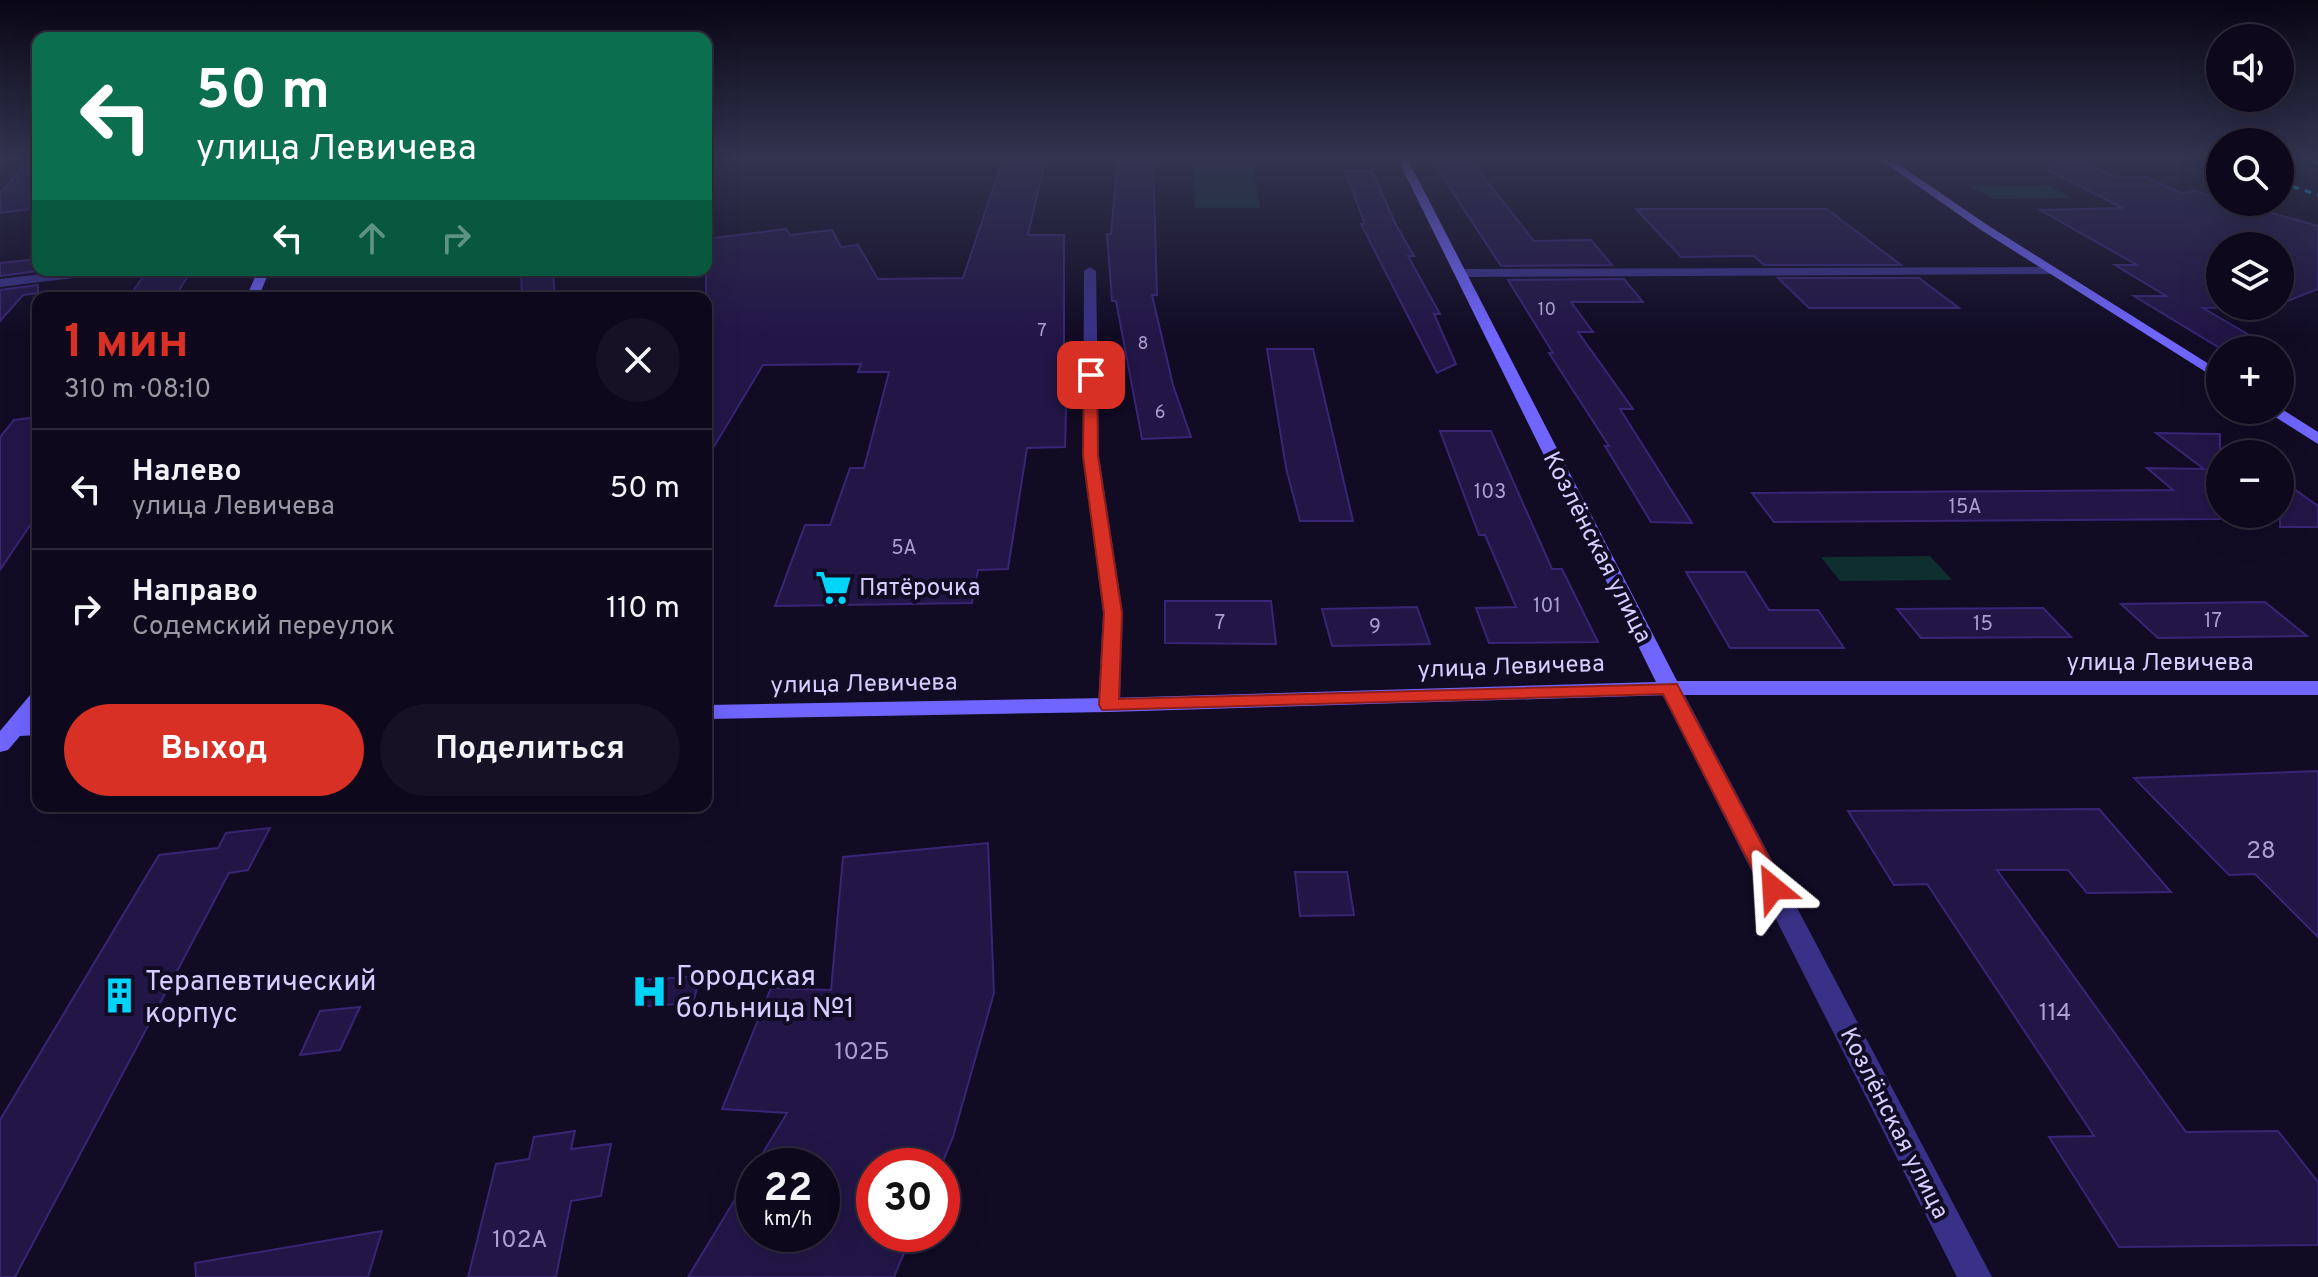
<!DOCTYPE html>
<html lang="ru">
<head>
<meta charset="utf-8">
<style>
  :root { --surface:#0d081b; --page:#161124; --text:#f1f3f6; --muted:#9a9aa3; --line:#2d293a; --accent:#d93025 }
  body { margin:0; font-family:Overpass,sans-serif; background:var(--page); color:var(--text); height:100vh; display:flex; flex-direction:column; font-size:30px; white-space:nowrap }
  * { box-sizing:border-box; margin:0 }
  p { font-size:26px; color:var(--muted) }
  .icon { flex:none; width:44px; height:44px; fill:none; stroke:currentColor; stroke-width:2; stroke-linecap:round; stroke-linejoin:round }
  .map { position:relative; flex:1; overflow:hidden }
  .panel { position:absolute; left:32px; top:292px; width:680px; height:520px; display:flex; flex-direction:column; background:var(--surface); border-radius:16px; box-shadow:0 8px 32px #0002,0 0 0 2px var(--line) }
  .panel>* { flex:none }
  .guide { position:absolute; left:32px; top:32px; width:680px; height:244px; border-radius:16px; box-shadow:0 8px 32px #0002,0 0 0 2px var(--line); background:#0b6e4f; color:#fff; overflow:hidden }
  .buttons { position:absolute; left:2206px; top:24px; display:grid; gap:16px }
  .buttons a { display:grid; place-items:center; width:88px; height:88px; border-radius:50%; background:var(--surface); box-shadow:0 8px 32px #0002,0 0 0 2px var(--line); font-size:40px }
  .speed { position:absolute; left:736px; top:1148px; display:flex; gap:16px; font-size:40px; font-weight:700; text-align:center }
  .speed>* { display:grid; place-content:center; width:104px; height:104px; border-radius:50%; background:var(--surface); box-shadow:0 8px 32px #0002,0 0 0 2px var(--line); line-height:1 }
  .speed small { font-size:20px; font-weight:400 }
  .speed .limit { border:12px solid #d22; background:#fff; color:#111 }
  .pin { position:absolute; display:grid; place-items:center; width:68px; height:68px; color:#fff; margin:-34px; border-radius:16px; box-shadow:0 4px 12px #0006 }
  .me { position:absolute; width:88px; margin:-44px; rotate:333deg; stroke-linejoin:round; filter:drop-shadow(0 0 6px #0008) }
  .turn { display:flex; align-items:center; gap:28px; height:168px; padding:0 32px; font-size:36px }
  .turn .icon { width:104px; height:104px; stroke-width:2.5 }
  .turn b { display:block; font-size:56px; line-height:68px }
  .lanes { display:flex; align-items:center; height:76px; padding:0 32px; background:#0003; justify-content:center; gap:40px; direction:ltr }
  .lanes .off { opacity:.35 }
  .round { display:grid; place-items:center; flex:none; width:84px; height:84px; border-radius:42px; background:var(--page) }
  .head { display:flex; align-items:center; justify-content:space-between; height:136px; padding:0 32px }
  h1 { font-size:48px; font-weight:700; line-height:60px; color:var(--accent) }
  .action { display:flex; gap:16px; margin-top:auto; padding:16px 32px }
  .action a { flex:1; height:92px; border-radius:48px; background:var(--accent); color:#fff; font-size:32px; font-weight:700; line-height:92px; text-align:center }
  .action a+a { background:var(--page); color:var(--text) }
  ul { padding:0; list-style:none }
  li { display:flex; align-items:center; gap:24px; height:120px; padding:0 32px; border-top:2px solid var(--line) }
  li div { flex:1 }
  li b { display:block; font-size:30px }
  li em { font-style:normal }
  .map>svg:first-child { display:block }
  .green { fill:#0e2e2f }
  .building { fill:#221647; stroke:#392575; stroke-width:2 }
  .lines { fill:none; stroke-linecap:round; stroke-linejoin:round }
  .street { fill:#393188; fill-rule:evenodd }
  .secondary { fill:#7065ff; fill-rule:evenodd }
  .rail { stroke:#00d5f9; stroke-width:3; stroke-dasharray:7 6; stroke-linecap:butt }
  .route { fill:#d93025; stroke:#8d1f18; stroke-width:2 }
  .labels { text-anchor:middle; stroke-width:8; stroke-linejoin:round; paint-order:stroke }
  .far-number-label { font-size:18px; fill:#a9a0d1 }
  .number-label { font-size:20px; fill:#a9a0d1 }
  .street-label { font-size:24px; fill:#d6ceff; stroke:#110b24 }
  .poi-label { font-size:24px; fill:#d6ceff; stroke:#110b24; text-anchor:start }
  .near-number-label { font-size:24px; fill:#a9a0d1 }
  .near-poi-label { font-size:28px; fill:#d6ceff; stroke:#110b24; text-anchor:start }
</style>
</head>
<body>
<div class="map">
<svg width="2318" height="1277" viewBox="0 0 2318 1277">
  <rect width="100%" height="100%" fill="#110b24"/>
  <!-- green -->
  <path class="green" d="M 1193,165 L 1253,166 L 1260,208 L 1195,208 Z
    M 2048,185 L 2072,198 L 1993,199 L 1970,186 Z
    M 1930,556 L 1952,580 L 1840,581 L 1821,557 Z"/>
  <!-- building -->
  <path class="building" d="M 32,156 L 38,156 L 38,208 L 0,213 L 0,193 Z
    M 1004,156 L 1046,156 L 1028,235 L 1064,235 L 1064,380 L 1067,380 L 1065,447 L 1027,448 L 1008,569 L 978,570 L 972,603 L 775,606 L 805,525 L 830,525 L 850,468 L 864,468 L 889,372 L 858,372 L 861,364 L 763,365 L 706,460 L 706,239 L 786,229 L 790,235 L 832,230 L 841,247 L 858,245 L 878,279 L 963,278 Z
    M 1118,156 L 1153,156 L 1157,295 L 1152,295 L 1173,385 L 1191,437 L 1142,439 L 1116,301 L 1112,301 L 1107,234 L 1111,234 Z
    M 1429,156 L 1467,156 L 1534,241 L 1591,240 L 1612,265 L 1501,266 Z
    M 2056,156 L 2069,156 L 2115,177 L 2146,177 L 2182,193 L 2195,191 L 2220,198 L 2220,202 L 2234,202 L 2318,226 L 2318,289 L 2280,304 L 2280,246 L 2220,246 L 2220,306 L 2274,306 L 2203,308 L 2275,350 L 2223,350 L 2134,296 L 2166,296 L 2115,265 L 2137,265 L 2040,210 L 2123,208 L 2049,171 Z
    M 1345,171 L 1372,171 L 1396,225 L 1414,256 L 1408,256 L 1440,314 L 1434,314 L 1456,364 L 1437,373 L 1361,224 L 1365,224 Z
    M 1636,209 L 1827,209 L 1901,265 L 1764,265 L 1754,256 L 1681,257 Z
    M 38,259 L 38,271 L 0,276 L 0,263 Z
    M 148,270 L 192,270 L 174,298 L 128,298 Z
    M 553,270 L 555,298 L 522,298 L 521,274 Z
    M 1778,278 L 1919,278 L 1959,308 L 1809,308 Z
    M 1624,279 L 1643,302 L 1571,302 L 1593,332 L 1578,332 L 1633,409 L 1620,409 L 1692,523 L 1651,522 L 1605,446 L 1609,446 L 1549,353 L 1553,353 L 1508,280 Z
    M 38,285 L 38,293 L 23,295 L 0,321 L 0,290 Z
    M 1267,349 L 1313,349 L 1353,521 L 1300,521 L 1286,468 Z
    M 38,417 L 38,523 L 31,524 L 0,570 L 0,437 L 14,420 Z
    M 1440,431 L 1491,431 L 1552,569 L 1562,569 L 1598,642 L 1489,643 L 1476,608 L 1516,607 L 1485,535 L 1479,535 Z
    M 2156,433 L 2220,434 L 2220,519 L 1774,522 L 1752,493 L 2173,490 L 2147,468 L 2204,469 Z
    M 2280,479 L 2318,506 L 2318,527 L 2280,527 Z
    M 1686,572 L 1745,572 L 1769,610 L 1818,610 L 1844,648 L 1730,648 Z
    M 1165,601 L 1271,601 L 1276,644 L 1165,643 Z
    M 2265,602 L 2307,636 L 2158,638 L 2121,604 Z
    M 1417,607 L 1430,644 L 1332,646 L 1322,609 Z
    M 2043,608 L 2071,637 L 1921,638 L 1897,609 Z
    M 2318,771 L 2318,937 L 2255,874 L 2229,875 L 2134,778 Z
    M 2099,809 L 2171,892 L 2087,893 L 2068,870 L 1997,870 L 2186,1132 L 2278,1131 L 2318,1182 L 2318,1245 L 2119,1247 L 2049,1137 L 2094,1136 L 1927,884 L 1894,885 L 1848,811 Z
    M 270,828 L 248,870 L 229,873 L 15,1277 L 0,1277 L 0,1120 L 159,855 L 218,848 L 226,833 Z
    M 988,843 L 994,993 L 953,1137 L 941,1166 L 874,1166 L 874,1234 L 912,1234 L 894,1277 L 688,1277 L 754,1168 L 754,1234 L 822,1234 L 822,1166 L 755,1166 L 787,1113 L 722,1109 L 771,988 L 831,990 L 843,857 Z
    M 1295,872 L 1347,872 L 1354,915 L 1300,916 Z
    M 700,976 L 693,1003 L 633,1007 L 641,980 Z
    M 360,1007 L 340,1050 L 300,1055 L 320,1011 Z
    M 575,1131 L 571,1149 L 611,1144 L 601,1196 L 571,1201 L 556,1277 L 468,1277 L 496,1164 L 529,1159 L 534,1137 Z
    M 382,1231 L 368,1277 L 196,1277 L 195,1263 Z"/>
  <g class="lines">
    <!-- street -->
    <path class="street" d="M 1090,267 L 1096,271 L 1099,456 L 1123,613 L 1120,705 L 1117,710 L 1101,710 L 1098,705 L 1103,613 L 1083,456 L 1084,271 Z
      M 2052,267 L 2056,268 L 2056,274 L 1461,277 L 1455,273 L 1461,269 Z
      M 76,270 L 112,270 L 106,274 L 0,287 L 0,279 Z
      M 1670,681 L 1681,688 L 1992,1277 L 1957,1277 L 1659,688 Z"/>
    <!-- secondary -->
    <path class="secondary" d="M 1396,156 L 1406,156 L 1677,681 L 2318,681 L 2318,695 L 1670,695 L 1109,712 L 706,719 L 706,705 L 1109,698 L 1656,682 Z
      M 1875,156 L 1886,156 L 1989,226 L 2220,371 L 2220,381 L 1981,230 Z
      M 258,270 L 270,270 L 258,298 L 246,298 Z
      M 2280,408 L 2318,432 L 2318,444 L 2264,410 Z
      M 38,693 L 38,714 L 32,721 L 38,721 L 38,735 L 20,736 L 8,750 L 0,752 L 0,731 L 30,695 Z"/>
    <!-- rail -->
    <path class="rail" d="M 2202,156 L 2220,162
      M 2289,156 L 2318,163
      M 2280,182 L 2318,195"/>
  </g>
  <!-- sky -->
  <linearGradient id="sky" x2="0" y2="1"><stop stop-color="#090614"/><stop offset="0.47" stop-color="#323450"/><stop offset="1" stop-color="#323450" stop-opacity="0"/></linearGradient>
  <rect width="2318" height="335" fill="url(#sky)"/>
  <!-- route -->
  <path class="route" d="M 1091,371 L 1097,375 L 1098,456 L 1122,613 L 1119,699 L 1677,684 L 1785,888 L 1782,894 L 1773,897 L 1765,894 L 1663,694 L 1102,710 L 1099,705 L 1104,613 L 1083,456 L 1084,375 Z"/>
  <!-- icons -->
  <defs>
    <symbol id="supermarket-bare" viewBox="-9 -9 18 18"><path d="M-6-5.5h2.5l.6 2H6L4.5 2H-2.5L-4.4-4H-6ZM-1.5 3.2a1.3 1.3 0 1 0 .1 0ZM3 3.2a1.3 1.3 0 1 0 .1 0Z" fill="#00d5f9" stroke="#110b24" stroke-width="2.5" paint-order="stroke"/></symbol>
    <symbol id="hospital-bare" viewBox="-9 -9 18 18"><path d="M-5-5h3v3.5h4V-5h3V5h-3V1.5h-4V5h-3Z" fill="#00d5f9" stroke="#110b24" stroke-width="2.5" paint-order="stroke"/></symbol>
    <symbol id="building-bare" viewBox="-9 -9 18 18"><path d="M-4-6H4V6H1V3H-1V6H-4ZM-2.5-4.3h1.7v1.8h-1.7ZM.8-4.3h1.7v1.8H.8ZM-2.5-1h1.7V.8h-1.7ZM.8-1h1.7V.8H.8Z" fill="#00d5f9" stroke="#110b24" stroke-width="2.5" paint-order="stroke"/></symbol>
  </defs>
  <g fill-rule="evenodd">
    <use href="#supermarket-bare" x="808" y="562" width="51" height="51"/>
    <use href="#hospital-bare" x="624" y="966" width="51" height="51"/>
    <use href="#building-bare" x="94" y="970" width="51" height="51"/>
  </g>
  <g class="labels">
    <!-- far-number labels -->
    <g class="far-number-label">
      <text x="1547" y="315">10</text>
      <text x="1042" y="336">7</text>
      <text x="1143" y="349">8</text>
      <text x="1160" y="418">6</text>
    </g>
    <!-- number labels -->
    <g class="number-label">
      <text x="1490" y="498">103</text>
      <text x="1965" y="513">15А</text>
      <text x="904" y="554">5А</text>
      <text x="1547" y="612">101</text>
      <text x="2213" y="627">17</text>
      <text x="1220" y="629">7</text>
      <text x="1983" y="630">15</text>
      <text x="1375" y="633">9</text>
    </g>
    <!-- street labels -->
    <g class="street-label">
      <text transform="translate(1598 547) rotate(63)" y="8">Козлёнская улица</text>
      <text x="2160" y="670">улица Левичева</text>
      <text transform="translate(1511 666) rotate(-2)" y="8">улица Левичева</text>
      <text transform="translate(864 683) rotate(-1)" y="8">улица Левичева</text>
      <text transform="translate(1895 1123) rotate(63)" y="8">Козлёнская улица</text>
    </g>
    <!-- poi labels -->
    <g class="poi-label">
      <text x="859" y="595">Пятёрочка</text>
    </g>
    <!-- near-number labels -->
    <g class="near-number-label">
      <text x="2261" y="858">28</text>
      <text x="2055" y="1020">114</text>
      <text x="862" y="1059">102Б</text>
      <text x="520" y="1247">102А</text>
    </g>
    <!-- near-poi labels -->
    <g class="near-poi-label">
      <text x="676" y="985">Городская<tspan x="676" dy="32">больница №1</tspan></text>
      <text x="145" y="990">Терапевтический<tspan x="145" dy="32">корпус</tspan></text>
    </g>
  </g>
</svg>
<div class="buttons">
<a><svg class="icon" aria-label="sound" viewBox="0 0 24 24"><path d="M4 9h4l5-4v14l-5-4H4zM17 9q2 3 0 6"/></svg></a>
<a><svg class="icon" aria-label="search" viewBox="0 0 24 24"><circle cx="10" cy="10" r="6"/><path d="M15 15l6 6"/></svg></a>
<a><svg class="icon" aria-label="layers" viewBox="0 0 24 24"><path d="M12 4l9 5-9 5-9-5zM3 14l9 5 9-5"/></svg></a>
<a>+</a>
<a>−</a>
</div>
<div class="speed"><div>22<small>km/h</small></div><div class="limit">30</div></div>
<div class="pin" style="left:1091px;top:375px;background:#d93025"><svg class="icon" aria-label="arrive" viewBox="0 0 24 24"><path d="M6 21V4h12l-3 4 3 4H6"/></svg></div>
<svg class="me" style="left:1773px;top:888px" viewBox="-20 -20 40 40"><path d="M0-17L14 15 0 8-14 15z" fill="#d93025" stroke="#fff" stroke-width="4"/></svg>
<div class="guide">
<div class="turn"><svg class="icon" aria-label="left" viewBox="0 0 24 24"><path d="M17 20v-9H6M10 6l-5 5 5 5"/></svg><div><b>50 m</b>улица Левичева</div></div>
<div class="lanes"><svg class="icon" aria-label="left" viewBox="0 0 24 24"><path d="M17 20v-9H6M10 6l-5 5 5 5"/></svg><svg class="icon off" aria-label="ahead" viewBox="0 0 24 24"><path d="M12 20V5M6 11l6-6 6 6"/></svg><svg class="icon off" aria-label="right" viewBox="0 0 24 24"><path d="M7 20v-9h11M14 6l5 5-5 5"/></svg></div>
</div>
<section class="panel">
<div class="head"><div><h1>1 мин</h1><p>310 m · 08:10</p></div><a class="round"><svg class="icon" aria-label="close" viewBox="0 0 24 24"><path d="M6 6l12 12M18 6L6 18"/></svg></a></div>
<ul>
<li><svg class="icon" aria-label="left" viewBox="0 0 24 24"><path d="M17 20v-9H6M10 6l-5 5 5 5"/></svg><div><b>Налево</b><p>улица Левичева</p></div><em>50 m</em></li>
<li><svg class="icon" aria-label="right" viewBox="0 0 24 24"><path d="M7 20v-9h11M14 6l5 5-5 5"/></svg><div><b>Направо</b><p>Содемский переулок</p></div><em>110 m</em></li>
</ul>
<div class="action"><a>Выход</a><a>Поделиться</a></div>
</section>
</div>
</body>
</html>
